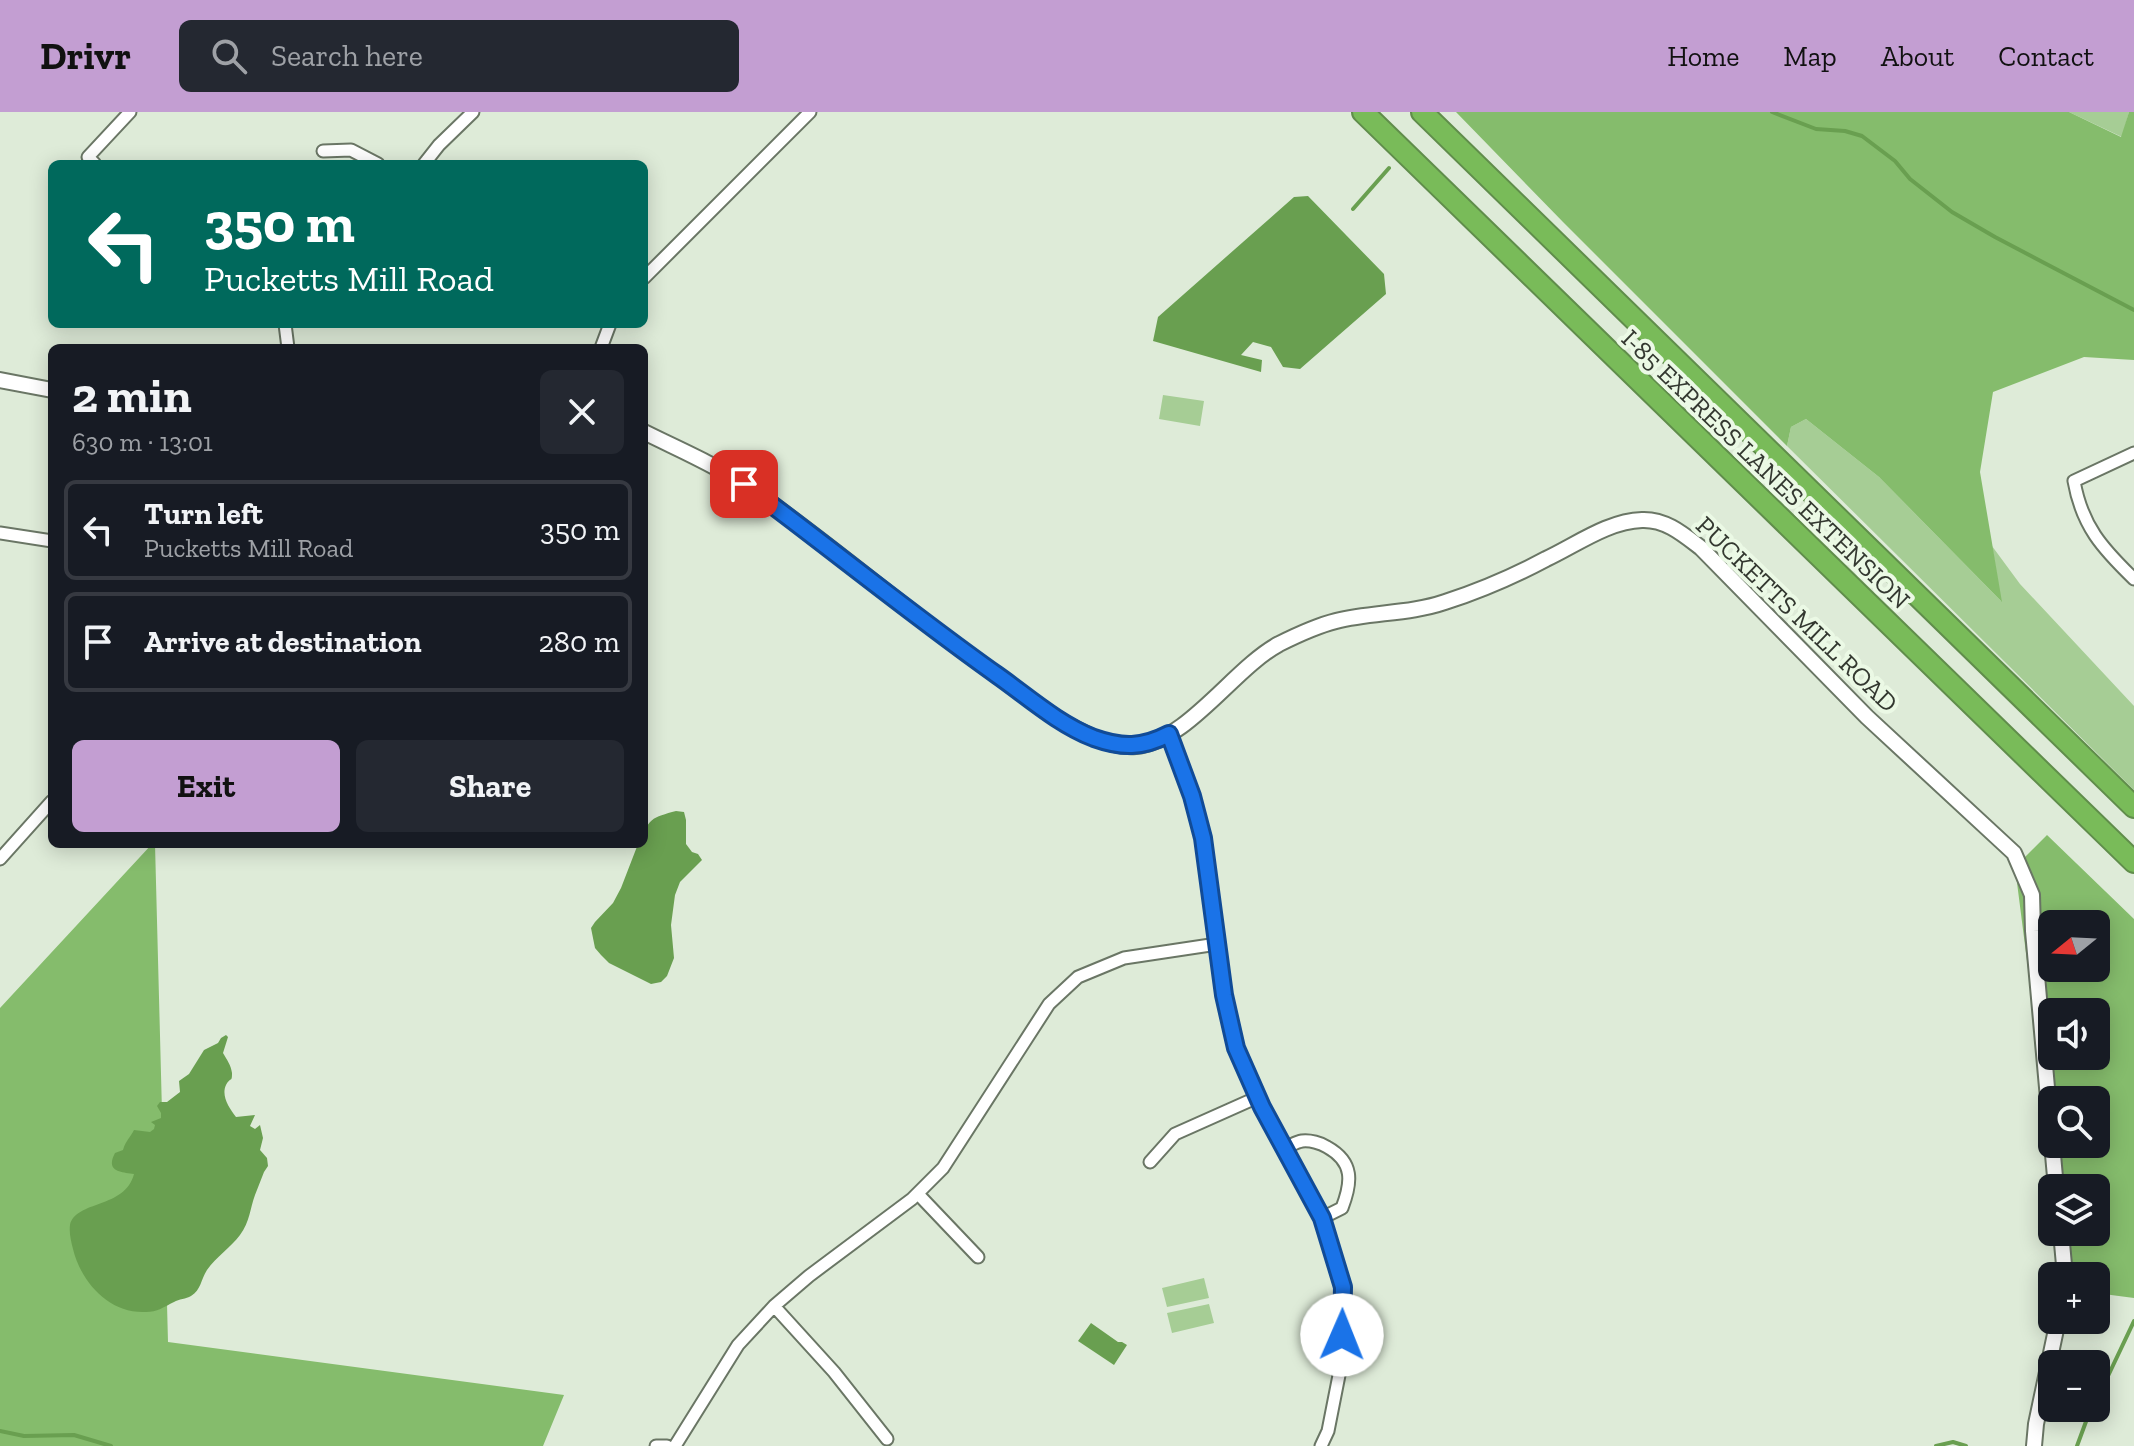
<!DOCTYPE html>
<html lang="en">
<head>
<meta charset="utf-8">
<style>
  :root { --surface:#171b24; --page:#242831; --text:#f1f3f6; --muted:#9ea1a6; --line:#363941; --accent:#c39ed2 }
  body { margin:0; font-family:"Zilla Slab",serif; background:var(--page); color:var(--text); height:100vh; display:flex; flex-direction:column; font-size:30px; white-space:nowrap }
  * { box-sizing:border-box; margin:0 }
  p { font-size:26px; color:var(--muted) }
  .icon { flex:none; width:44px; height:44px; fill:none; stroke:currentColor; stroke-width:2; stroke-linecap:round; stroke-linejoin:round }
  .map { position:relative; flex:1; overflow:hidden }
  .details { position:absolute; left:48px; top:232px; width:600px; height:504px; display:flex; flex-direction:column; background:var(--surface); border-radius:12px; box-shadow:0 4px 20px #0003 }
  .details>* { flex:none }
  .hud { position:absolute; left:48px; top:48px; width:600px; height:168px; border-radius:12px; box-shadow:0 4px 20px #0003; background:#00695c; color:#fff; overflow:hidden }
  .needle { width:52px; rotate:252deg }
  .fabs { position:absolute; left:2038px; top:798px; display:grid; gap:16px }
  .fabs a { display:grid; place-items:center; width:72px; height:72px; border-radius:12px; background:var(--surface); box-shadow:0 4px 20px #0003; font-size:40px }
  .pin { position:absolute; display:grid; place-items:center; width:68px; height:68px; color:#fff; margin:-34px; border-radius:16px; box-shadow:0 4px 12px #0006 }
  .me { position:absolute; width:88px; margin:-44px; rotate:1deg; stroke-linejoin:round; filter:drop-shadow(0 0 6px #0008) }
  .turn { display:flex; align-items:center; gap:28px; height:168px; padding:0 24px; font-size:36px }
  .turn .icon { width:104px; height:104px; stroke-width:2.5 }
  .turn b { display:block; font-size:56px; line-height:68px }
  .round { display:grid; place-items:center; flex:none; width:84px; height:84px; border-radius:12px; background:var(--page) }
  .headline { display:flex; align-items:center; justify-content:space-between; height:136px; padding:0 24px }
  h1 { font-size:48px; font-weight:800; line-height:60px }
  .button { display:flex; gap:16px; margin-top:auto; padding:16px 24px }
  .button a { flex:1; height:92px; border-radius:12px; background:var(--accent); color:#111; font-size:32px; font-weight:800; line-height:92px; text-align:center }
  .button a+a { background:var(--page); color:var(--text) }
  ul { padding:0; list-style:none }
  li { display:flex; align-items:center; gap:24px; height:100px; margin:0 16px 12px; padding:0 8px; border:4px solid var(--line); border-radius:12px }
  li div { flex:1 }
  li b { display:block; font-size:30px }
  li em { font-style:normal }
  header { display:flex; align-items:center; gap:48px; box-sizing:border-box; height:112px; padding:0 40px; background:var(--accent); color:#111 }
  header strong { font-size:38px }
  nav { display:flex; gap:44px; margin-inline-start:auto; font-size:28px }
  .search { width:560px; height:72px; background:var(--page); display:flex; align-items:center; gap:20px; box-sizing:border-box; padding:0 28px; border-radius:12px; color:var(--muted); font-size:30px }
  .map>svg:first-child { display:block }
  .green { fill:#a6cd95 }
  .forest { fill:#85bc6c; fill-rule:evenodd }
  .water { fill:#699f50 }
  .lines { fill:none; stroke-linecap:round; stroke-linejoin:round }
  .stream { stroke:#699f50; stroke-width:4 }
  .minor-casing { stroke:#6a7665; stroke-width:15 }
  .tertiary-casing { stroke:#6a7665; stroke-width:18 }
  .motorway-casing { stroke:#608d4b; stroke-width:24 }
  .minor { stroke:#fff; stroke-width:11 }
  .tertiary { stroke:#fff; stroke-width:14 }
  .motorway { stroke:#79bb59; stroke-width:20 }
  .route-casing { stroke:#114b97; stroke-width:20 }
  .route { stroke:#1a73e8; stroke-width:14 }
  .labels { text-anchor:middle; stroke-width:8; stroke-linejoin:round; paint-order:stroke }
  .street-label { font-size:26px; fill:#333830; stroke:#ebf9e5 }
</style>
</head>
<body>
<header>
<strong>Drivr</strong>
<div class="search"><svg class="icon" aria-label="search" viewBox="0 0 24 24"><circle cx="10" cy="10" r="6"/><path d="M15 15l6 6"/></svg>Search here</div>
<nav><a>Home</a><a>Map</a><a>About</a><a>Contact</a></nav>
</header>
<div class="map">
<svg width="2134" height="1334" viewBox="0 0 2134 1334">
  <rect width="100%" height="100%" fill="#deebd8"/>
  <!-- green -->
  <path class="green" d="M 2069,0 L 2129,0 L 2122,25 Z
    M 1163,283 L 1204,289 L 1200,314 L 1159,307 Z
    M 1806,307 L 1879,365 L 2001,489 L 1992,434 L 2020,472 L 2134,594 L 2134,678 L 1787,334 L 1791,315 Z
    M 1204,1166 L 1209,1186 L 1167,1195 L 1162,1176 Z
    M 1209,1192 L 1214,1211 L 1172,1221 L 1167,1201 Z"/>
  <!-- forest -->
  <path class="forest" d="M 1456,0 L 2069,0 L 2121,25 L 2129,0 L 2134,0 L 2134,248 L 2084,245 L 1993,280 L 1980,360 L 2002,490 L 1879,365 L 1806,307 L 1791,315 L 1787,334 L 1563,110 Z
    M 2047,723 L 2134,807 L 2134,1186 L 2096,1181 L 2096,1164 L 2067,1164 L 2061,1120 L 2096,1120 L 2096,1076 L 2056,1076 L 2015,755 ZM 2052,812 L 2096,812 L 2096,856 L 2052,856 ZM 2052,900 L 2096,900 L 2096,944 L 2052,944 ZM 2052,988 L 2096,988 L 2096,1032 L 2052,1032 Z
    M 152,732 L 155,732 L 168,1230 L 564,1283 L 543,1334 L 0,1334 L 0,896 Z"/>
  <!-- water -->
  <path class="water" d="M 1308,84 L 1384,162 L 1386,182 L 1300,257 L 1283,255 L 1271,235 L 1253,230 L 1241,243 L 1262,248 L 1261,260 L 1153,229 L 1158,205 L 1294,85 Z
    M 676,699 L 684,700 L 686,708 L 686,732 L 692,740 L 698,742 L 702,748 L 680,770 L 675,783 L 671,813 L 674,846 L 667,864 L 661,870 L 651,872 L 609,851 L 601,843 L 595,836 L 591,816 L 595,810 L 613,791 L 621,776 L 638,732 L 644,732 C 644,707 654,705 676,699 Z
    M 226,923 L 228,925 L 223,941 C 227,948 231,953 232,961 C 232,971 231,964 226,973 C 221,984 229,996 236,1005 L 255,1003 L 250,1014 L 255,1017 L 260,1013 L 263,1026 L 260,1038 L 267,1046 L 268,1054 L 264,1060 C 261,1068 258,1075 255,1083 C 250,1096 250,1110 240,1123 C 231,1135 216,1145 207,1158 C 201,1167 201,1178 191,1184 C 186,1187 179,1187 174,1190 C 164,1195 157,1200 146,1200 C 109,1202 81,1170 73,1137 C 71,1129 69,1121 70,1113 C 76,1088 125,1097 134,1062 C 121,1060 105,1060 115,1041 L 123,1038 C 126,1028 130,1026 134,1018 L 150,1020 L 154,1017 L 155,1013 L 151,1010 L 161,1006 L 161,1001 L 157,994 L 160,990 L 167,990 L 180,980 L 179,969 L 189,962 L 204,938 L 218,931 L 221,926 Z
    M 1091,1211 L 1118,1230 L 1122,1230 L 1127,1233 L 1114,1253 L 1078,1229 Z"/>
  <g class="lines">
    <!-- stream -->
    <path class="stream" d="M 1772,0 L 1816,17 L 1845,19 L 1862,24 L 1895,49 L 1910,67 L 1952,100 L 1995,125 L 2134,198
      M 1353,97 L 1389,56
      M 2096,1280 L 2108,1264 L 2134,1209
      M 0,1319 L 24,1324 L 74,1323 L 111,1334
      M 1936,1334 L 1953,1330 L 1966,1334
      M 2077,1334 L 2091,1296"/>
    <defs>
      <path id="minor" d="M 323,39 L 351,38 L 378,52
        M 95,52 L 88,45 L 130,0
        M 424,52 L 439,33 L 473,0
        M 644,166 L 810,0
        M 285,212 L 288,236
        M 601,236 L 610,212
        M 2134,341 L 2074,369 C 2082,414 2102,436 2134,467
        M 0,421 L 52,429
        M 1169,622 L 1192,684 L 1203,726 L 1224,883 L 1236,936 L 1262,995 L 1322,1106 L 1343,1175 L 1342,1248 L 1328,1319 L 1321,1334
        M 0,747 L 52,689
        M 1284,1036 C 1290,1034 1296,1030 1302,1029 C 1310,1028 1321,1031 1327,1035 C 1354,1050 1352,1070 1342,1096 L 1322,1106
        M 1150,1050 L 1175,1022 L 1258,985
        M 918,1082 L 978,1145
        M 774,1194 L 834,1260 L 887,1327
        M 656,1334 L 667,1334
        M 675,1334 L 738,1233 L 774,1194 L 809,1164 L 912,1087 L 943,1056 L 1049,892 L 1078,865 L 1124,846 L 1217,832"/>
      <path id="tertiary" d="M 0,268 L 52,278
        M 644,320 C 678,337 716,353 747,374 C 833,434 911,503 997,563 C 1021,580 1046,601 1072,615 C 1091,625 1114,636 1136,634 C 1188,629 1233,557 1279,532 C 1297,523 1316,514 1336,509 C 1371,500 1410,502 1445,490 C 1479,479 1514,464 1546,447 C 1576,433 1608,409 1642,408 C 1666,407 1684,423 1701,436 L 1867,605 L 2014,741 L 2032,783 L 2033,819 L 2056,1076
        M 2061,1120 L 2065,1164
        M 2034,1334 L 2036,1312 L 2058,1208"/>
      <path id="motorway" d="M 1363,0 L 2134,750
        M 1422,0 L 2134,695"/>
    </defs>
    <!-- minor casing -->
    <use href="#minor" class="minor-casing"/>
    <!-- tertiary casing -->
    <use href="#tertiary" class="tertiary-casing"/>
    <!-- motorway casing -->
    <use href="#motorway" class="motorway-casing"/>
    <!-- minor -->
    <use href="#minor" class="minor"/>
    <!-- tertiary -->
    <use href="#tertiary" class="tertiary"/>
    <!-- motorway -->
    <use href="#motorway" class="motorway"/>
  </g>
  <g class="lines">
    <defs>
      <path id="route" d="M 744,372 C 829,435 911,502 997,563 C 1027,584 1058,612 1094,626 C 1122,636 1142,636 1169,622 L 1192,684 L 1203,726 L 1224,883 L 1236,936 L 1262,995 L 1322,1106 L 1343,1175 L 1342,1223"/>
    </defs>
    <!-- route casing -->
    <use href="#route" class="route-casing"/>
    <!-- route -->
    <use href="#route" class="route"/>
  </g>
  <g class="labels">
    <!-- street labels -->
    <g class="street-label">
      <text transform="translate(1766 357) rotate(44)" y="9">I-85 EXPRESS LANES EXTENSION</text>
      <text transform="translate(1797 502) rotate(44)" y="9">PUCKETTS MILL ROAD</text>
    </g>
  </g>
</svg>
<div class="fabs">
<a><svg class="needle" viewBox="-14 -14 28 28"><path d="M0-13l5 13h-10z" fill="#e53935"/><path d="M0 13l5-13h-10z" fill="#9ea1a6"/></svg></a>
<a><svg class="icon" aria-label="sound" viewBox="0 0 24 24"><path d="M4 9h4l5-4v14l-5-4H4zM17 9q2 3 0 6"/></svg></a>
<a><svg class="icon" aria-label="search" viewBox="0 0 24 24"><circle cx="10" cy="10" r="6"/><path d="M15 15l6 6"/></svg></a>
<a><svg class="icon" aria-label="layers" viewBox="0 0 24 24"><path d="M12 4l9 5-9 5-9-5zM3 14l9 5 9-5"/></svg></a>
<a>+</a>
<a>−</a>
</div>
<div class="pin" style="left:744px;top:372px;background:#d93025"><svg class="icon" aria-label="arrive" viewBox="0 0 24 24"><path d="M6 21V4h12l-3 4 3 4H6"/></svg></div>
<svg class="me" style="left:1342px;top:1223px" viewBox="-20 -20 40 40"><circle r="19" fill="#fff"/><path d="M0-13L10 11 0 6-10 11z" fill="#1a73e8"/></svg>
<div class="hud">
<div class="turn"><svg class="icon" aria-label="left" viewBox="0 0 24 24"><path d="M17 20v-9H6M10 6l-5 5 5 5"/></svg><div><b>350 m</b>Pucketts Mill Road</div></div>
</div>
<section class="details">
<div class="headline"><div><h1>2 min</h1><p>630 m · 13:01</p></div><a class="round"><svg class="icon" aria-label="close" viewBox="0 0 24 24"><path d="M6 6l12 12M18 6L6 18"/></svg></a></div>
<ul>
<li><svg class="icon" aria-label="left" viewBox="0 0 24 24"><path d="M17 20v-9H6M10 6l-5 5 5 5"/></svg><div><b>Turn left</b><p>Pucketts Mill Road</p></div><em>350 m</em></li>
<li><svg class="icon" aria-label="arrive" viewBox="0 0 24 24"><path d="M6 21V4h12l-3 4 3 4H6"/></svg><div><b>Arrive at destination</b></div><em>280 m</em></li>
</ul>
<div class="button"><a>Exit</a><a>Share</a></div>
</section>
</div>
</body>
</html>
